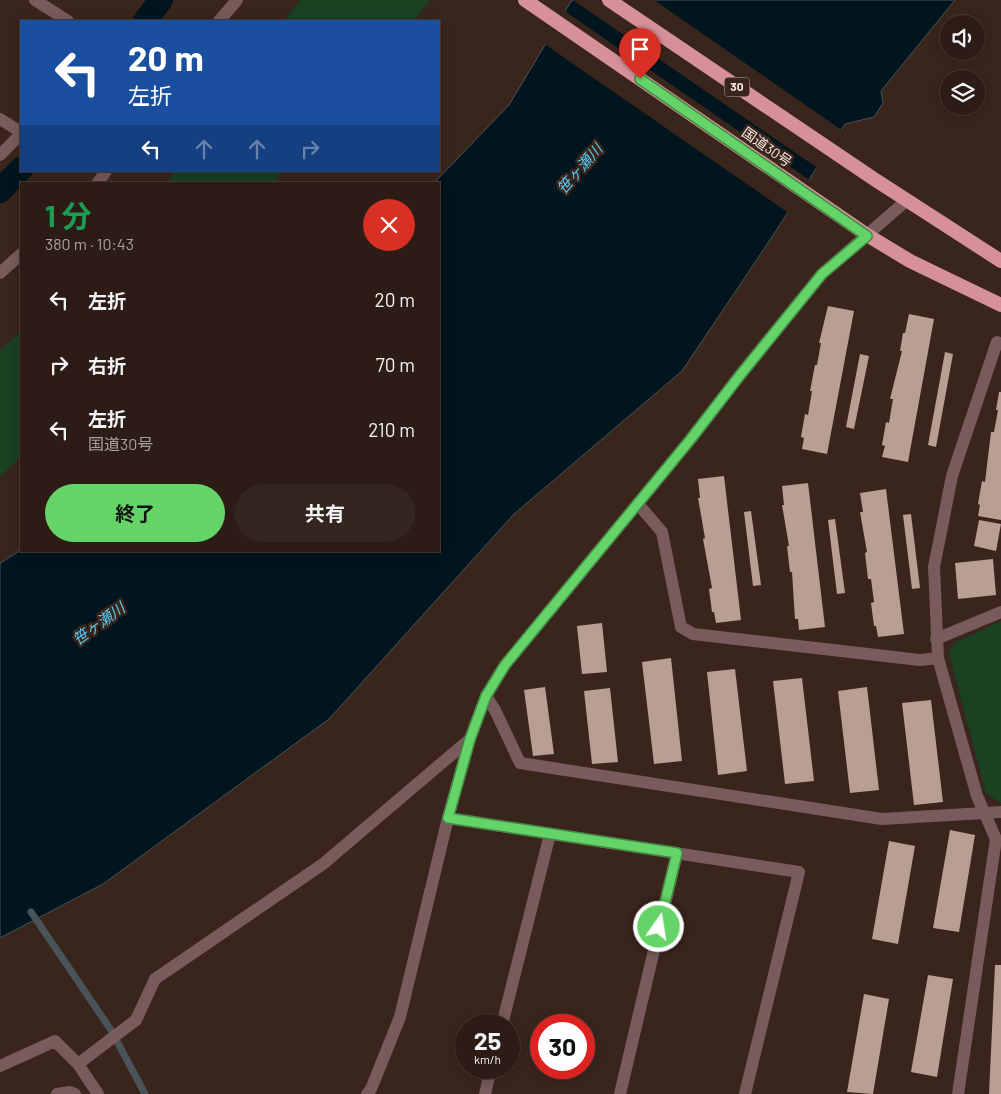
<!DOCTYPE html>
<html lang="ja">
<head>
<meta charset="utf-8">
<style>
  :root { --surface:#2c1c15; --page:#34251e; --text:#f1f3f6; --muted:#a6a1a0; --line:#483a34; --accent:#64d468 }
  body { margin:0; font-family:Barlow,"Noto Sans JP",sans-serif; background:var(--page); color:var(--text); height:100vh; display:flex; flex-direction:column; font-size:19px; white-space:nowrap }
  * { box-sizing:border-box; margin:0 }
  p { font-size:16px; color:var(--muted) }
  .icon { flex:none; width:28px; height:28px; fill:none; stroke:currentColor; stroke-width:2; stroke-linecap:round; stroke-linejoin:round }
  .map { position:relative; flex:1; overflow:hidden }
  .details { position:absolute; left:20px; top:182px; width:420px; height:370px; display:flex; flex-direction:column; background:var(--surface); border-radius:0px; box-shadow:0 2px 12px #0003,0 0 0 1px var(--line) }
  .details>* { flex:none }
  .top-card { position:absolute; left:20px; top:20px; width:420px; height:152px; border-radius:0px; box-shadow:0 2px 12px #0003,0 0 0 1px var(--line); background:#1a4fa0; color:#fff; overflow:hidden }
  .tools { position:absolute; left:940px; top:15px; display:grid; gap:10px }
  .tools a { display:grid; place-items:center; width:45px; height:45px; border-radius:50%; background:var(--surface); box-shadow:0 2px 12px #0003,0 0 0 1px var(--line); font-size:25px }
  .speed { position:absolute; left:455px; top:1014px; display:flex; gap:10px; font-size:25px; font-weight:700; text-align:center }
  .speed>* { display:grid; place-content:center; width:65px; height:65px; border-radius:50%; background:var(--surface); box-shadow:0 2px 12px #0003,0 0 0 1px var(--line); line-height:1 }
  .speed small { font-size:12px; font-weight:400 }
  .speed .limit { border:8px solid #d22; background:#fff; color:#111 }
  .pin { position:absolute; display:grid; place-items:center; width:42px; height:42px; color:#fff; margin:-51px -21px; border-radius:50% 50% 50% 0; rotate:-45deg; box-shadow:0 0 5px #0007 }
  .pin .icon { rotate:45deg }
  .me { position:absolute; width:55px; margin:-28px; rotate:13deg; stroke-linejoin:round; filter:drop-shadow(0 0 4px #0008) }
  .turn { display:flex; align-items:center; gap:18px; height:105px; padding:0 25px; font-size:22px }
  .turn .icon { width:65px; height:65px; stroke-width:2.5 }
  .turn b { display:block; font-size:35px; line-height:42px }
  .lanes { display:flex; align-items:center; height:48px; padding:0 25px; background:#0003; justify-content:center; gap:25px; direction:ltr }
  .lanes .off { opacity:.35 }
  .round { display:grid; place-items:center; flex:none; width:52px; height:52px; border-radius:26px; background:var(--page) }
  .head { display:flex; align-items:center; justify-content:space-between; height:85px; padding:0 25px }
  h1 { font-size:30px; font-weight:700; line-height:38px; color:#1e9e55 }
  .button { display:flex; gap:10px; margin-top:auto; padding:10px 25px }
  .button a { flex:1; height:58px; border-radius:30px; background:var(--accent); color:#111; font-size:20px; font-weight:700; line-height:58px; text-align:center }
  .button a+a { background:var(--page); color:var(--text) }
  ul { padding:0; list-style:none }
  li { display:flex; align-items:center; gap:15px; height:65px; padding:0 25px }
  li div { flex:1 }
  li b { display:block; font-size:19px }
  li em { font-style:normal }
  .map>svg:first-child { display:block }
  .green { fill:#194122 }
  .water { fill:#00151e; stroke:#495458 }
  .pier { fill:#3a251c }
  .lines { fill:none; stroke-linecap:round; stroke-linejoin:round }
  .stream { stroke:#495458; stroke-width:7 }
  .canal { stroke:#00151e; stroke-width:24 }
  .building { fill:#b89e93 }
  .minor { stroke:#795b5d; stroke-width:12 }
  .tertiary { stroke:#795b5d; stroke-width:12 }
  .trunk { stroke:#d69198; stroke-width:14 }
  .route-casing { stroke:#418a44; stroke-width:12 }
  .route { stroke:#64d468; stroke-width:9 }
  .labels { text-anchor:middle; stroke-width:5; stroke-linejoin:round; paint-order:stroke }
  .shield { fill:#3a251c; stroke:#bcaca5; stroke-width:1 }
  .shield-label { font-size:12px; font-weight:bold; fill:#f4e6e0 }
  .street-label { font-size:14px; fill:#f4e6e0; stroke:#3a251c }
  .water-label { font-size:15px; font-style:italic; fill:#57cef8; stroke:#3a251c }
</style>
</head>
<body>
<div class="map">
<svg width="1001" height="1094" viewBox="0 0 1001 1094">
  <rect width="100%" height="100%" fill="#3a251c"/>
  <!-- green -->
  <path class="green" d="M 300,0 L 430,0 L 414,21 L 284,21 Z
    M 175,171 L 284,171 L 274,184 L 166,184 Z
    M 21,332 L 21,456 L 0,477 L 0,350 Z
    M 1001,621 L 1001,803 L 986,793 L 949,653 L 954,643 Z"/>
  <!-- water -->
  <path class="water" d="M 572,0 L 955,0 L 881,91 L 883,103 L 874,117 L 845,124 L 768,243 L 682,371 L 514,514 L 329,719 L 103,884 L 0,938 L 0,563 L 21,550 L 21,551 L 439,551 L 439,184 L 433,184 L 509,105 Z"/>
  <!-- pier -->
  <path class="pier" d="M 573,0 L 654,0 L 843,131 L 819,169 Z
    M 563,10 L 811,181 L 790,214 L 543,43 Z"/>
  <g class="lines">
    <!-- stream -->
    <path class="stream" d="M 31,912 L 111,1030 L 145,1094"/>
    <!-- canal -->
    <path class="canal" d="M 145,21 L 161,0
      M 0,191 L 21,169"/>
  </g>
  <!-- building -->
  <path class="building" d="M 828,306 L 854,311 L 827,454 L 802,449 L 804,438 L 801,437 L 805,414 L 808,415 L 812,391 L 810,391 L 815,365 L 817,365 L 821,343 L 819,343 Z
    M 909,314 L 934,319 L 908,462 L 882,457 L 885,446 L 882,445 L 886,422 L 889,423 L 893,399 L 890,399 L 902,351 L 900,351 L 903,333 L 905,333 Z
    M 945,352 L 953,354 L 936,447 L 928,445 Z
    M 860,354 L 869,356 L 854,429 L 846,427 Z
    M 999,392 L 1001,392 L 1001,520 L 978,516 L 980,505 L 978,504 L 982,481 L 985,482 L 991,432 L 994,432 L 998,410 L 996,410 Z
    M 724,476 L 741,620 L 716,623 L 714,612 L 712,612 L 709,589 L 712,588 L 703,539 L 705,538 L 698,498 L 700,498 L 698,479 Z
    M 808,483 L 825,627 L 799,630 L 798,619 L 795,619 L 792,572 L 790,572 L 787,546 L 789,546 L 782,505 L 784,505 L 782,486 Z
    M 886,489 L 904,634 L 878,637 L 876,626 L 874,626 L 871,603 L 874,602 L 871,579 L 868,579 L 865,553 L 867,552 L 860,512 L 863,512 L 860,493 Z
    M 751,511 L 761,585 L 753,586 L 744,512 Z
    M 911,514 L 920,588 L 912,589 L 903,515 Z
    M 835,519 L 845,593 L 837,594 L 828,520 Z
    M 979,520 L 1001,524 L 996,551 L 974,546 Z
    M 993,559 L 996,595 L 958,599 L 955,563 Z
    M 602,623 L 607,672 L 582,674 L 577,626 Z
    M 671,658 L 682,761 L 654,764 L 642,662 Z
    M 735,669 L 747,771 L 718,775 L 707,672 Z
    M 802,678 L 814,781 L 785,784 L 773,681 Z
    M 545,687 L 554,754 L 533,756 L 524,690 Z
    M 867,687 L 879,790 L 850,793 L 838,691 Z
    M 610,688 L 618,762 L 592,764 L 584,691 Z
    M 931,700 L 943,802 L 914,805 L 902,703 Z
    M 950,830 L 975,835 L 959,932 L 933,928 Z
    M 889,841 L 915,846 L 898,944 L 872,939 Z
    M 995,965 L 1001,965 L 1001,1094 L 989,1094 Z
    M 928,975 L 953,979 L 937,1077 L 911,1072 Z
    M 864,994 L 889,999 L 873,1094 L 847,1092 Z"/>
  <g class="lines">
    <!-- minor -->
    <path class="minor" d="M 35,0 L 68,21
      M 219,21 L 237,0
      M 0,119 L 21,132
      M 0,155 L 21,134
      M 97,184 L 106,171
      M 0,273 L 21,254
      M 638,504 L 662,532 L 681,627 L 693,634 L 920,660 L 938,658
      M 936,639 L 1001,612
      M 486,696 L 495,710 L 520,763 L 882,819 L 1001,812
      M 448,818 L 799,872 L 745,1094
      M 502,1025 L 550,834
      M 78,1064 L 136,1020 L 155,979 L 323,864 L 470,739
      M 0,1066 L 55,1041 L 78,1064 L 98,1094
      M 57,1094 L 70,1092 L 75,1094
      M 485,1094 L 491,1068
      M 620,1094 L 677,853
      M 958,1094 L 996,839 L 977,796 L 938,658 L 934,567 L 952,476 L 997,342 L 1001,344"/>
    <!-- tertiary -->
    <path class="tertiary" d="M 367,1094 L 371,1089 L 400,1017 L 448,818 L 470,739 L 486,696 L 505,665 L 690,440 L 741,374 L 822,274 L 906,201"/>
    <!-- trunk -->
    <path class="trunk" d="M 525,0 L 867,235 L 910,261 L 1001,305
      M 609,0 L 874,179 L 1001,261"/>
  </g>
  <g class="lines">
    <defs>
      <path id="route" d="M 640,79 L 867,236 L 822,274 L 741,374 L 690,440 L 505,665 L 486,696 L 470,739 L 448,818 L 677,853 L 659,927"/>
    </defs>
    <!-- route casing -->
    <use href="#route" class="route-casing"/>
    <!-- route -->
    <use href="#route" class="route"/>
  </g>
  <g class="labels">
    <!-- shield labels -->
    <rect class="shield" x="724.5" y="77.5" width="25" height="19" rx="4"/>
    <g class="shield-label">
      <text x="737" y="91">30</text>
    </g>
    <!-- street labels -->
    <g class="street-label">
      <text transform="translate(767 147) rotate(35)" y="5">国道30号</text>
    </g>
    <!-- water labels -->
    <g class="water-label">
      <text transform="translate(580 169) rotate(-49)" y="5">笹ヶ瀬川</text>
      <text transform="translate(99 624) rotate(-36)" y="5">笹ヶ瀬川</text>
    </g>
  </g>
</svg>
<div class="tools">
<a><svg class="icon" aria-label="sound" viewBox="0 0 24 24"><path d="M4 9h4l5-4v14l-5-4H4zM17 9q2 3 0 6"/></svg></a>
<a><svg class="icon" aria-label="layers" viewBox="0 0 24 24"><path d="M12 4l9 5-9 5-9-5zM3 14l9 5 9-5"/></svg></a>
</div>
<div class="speed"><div>25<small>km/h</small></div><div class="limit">30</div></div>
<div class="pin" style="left:640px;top:79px;background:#d93025"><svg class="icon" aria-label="arrive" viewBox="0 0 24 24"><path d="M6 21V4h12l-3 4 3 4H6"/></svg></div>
<svg class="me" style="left:659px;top:927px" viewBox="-20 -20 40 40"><circle r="17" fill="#64d468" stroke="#fff" stroke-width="3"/><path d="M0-11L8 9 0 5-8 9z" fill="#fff"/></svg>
<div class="top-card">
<div class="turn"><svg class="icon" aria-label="left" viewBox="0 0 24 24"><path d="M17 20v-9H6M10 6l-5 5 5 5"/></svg><div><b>20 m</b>左折</div></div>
<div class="lanes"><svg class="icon" aria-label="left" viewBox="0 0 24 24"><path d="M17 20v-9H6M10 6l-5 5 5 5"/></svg><svg class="icon off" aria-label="ahead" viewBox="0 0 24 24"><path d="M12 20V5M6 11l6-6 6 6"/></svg><svg class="icon off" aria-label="ahead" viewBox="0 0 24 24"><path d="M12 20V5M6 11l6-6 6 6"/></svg><svg class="icon off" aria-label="right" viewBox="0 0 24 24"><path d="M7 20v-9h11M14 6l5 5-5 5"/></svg></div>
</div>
<section class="details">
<div class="head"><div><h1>1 分</h1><p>380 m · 10:43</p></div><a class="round" style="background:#d93025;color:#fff"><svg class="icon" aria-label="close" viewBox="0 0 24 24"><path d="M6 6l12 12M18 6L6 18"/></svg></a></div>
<ul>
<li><svg class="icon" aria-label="left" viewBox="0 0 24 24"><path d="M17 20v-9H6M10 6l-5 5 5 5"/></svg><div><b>左折</b></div><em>20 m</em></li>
<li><svg class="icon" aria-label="right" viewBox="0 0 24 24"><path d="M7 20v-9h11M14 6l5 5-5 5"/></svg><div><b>右折</b></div><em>70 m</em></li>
<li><svg class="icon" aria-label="left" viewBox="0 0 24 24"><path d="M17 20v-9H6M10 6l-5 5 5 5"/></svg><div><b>左折</b><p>国道30号</p></div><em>210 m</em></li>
</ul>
<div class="button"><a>終了</a><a>共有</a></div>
</section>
</div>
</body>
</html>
